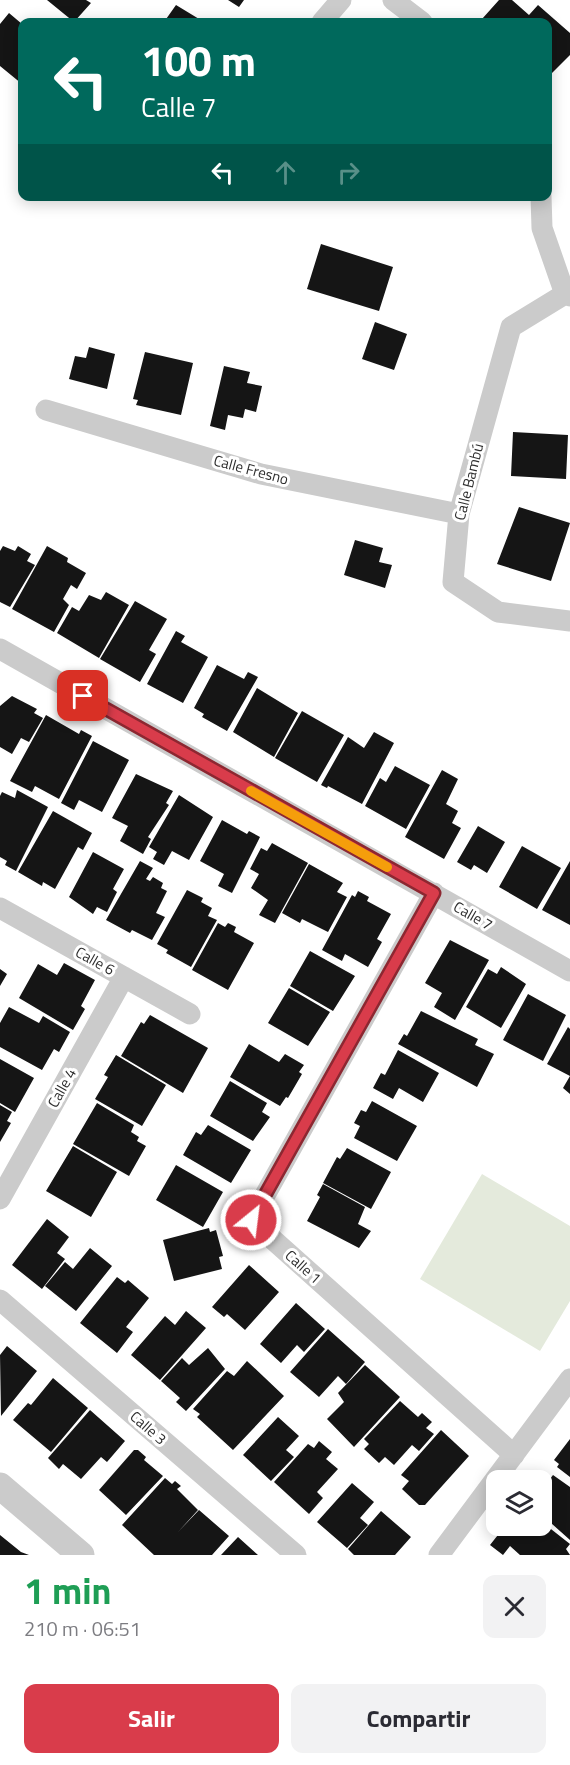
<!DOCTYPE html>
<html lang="es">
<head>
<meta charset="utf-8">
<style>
  :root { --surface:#fff; --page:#f2f2f3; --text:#2b2b33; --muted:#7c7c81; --accent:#d93c4b }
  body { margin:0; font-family:"Titillium Web",sans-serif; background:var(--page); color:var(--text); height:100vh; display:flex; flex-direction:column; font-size:22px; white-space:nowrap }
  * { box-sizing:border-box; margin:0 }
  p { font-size:20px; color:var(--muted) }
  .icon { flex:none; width:33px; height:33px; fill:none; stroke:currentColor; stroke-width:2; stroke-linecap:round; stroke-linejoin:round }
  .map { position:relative; height:1555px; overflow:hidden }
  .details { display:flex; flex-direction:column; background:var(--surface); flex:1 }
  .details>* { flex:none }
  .banner { position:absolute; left:18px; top:18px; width:534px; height:183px; border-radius:12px; box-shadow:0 3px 15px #0003; background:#00695c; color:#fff; overflow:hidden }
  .tools { position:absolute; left:486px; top:1470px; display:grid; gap:12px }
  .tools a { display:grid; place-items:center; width:66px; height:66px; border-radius:12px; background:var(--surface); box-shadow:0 3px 15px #0003; font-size:30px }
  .pin { position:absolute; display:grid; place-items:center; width:51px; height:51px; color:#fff; margin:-26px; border-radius:12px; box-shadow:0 3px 9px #0006 }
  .me { position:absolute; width:66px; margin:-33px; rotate:29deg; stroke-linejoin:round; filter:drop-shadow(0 0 4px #0008) }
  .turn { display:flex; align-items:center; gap:21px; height:126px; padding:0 24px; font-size:27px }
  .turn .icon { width:78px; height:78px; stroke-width:2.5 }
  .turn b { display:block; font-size:42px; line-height:51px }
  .lanes { display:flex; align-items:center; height:57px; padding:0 24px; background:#0003; justify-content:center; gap:30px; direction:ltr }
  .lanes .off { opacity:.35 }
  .round { display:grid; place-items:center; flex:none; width:63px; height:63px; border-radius:12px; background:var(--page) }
  .overview { display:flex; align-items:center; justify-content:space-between; height:102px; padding:0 24px }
  h1 { font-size:36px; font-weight:700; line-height:45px; color:#1e9e55 }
  .button { display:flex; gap:12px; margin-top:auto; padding:12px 24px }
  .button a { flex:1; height:69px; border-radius:12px; background:var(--accent); color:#fff; font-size:24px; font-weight:700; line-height:69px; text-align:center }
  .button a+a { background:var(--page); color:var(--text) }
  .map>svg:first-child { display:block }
  .green { fill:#e4eadc }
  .building { fill:#151515 }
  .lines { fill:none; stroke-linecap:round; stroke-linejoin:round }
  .minor { stroke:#cbcbcb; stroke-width:21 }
  .tertiary { stroke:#cbcbcb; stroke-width:27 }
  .route-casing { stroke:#8d2731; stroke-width:15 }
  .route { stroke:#d93c4b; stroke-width:10 }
  .slow { stroke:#f59e0b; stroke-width:10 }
  .labels { text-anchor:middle; stroke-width:6; stroke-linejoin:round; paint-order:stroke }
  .street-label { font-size:15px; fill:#2e2e2e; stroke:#fff }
</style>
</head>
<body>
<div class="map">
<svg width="570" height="1555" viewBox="0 0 570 1555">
  <rect width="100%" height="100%" fill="#fff"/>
  <!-- green -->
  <path class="green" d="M 482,1174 L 570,1226 L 570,1301 L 540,1351 L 420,1279 Z"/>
  <!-- building -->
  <path class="building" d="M 47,0 L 86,0 L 91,3 L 74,22 Z
    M 228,0 L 244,0 L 239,7 Z
    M 499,0 L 512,0 L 529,15 L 538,5 L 570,33 L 570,55 L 550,75 L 548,73 L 548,22 L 486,22 L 482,19 Z
    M 176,5 L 204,22 L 164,22 Z
    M 9,13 L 22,24 L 22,84 L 0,66 L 0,24 Z
    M 321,244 L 393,267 L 379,311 L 307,289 Z
    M 375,322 L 407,334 L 394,370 L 362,359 Z
    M 89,347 L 115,354 L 107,389 L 69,379 L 75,356 L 86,358 Z
    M 145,352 L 193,363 L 181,415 L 136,405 L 138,400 L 133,399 Z
    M 224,366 L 250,372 L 247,383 L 262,386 L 256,412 L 245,409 L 243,418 L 228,415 L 225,430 L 210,426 Z
    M 513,432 L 568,435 L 566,479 L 511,476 Z
    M 519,507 L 570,523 L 551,581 L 497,564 Z
    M 355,540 L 383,548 L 379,562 L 392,565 L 385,588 L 344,575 Z
    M 3,546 L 15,551 L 18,546 L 31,554 L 27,561 L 35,565 L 10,607 L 0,602 L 0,551 Z
    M 47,546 L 68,558 L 67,562 L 86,573 L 77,589 L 71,585 L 63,599 L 69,605 L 54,632 L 12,609 Z
    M 106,592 L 129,605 L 99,658 L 57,633 L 72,607 L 79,611 L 89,595 L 101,600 Z
    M 135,601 L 167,619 L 149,650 L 156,654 L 140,682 L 100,659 Z
    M 176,631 L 185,636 L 181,642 L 208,657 L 183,703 L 147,684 Z
    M 217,665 L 244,679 L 248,672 L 258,677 L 227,731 L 202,717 L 204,714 L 194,708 Z
    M 257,688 L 298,713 L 274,757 L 233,732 Z
    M 12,696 L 37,709 L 34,713 L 43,718 L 29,742 L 21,738 L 12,754 L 0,747 L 0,706 Z
    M 302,711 L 344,735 L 317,782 L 275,758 Z
    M 46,715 L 79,734 L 81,730 L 92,736 L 59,799 L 35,786 L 32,792 L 10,781 Z
    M 374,732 L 394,743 L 362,804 L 328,786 L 327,788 L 321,785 L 348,737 L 364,748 Z
    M 93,741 L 129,760 L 102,812 L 79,800 L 74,810 L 61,803 Z
    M 395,766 L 430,785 L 406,829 L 365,806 L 380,778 L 386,782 Z
    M 442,770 L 458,779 L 446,804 L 458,811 L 452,823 L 461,828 L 444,859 L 405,837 Z
    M 136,774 L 173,791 L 166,803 L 169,805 L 148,837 L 151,839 L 143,854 L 120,841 L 128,826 L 112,818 Z
    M 17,790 L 48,807 L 16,871 L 5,865 L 7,861 L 0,857 L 0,796 L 2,792 L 15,798 Z
    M 179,795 L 213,817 L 189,860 L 172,851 L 164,865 L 153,859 L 157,852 L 149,847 Z
    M 53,811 L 92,833 L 83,850 L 78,847 L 55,889 L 43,882 L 42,886 L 18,872 Z
    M 222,820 L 247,834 L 249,831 L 260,837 L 232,893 L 218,886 L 224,874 L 200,861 Z
    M 478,826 L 505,842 L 487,873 L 474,865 L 471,870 L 457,862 Z
    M 272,843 L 308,863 L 275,923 L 259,915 L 268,900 L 251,888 L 259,874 L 250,869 L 261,848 L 267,851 Z
    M 522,846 L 561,868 L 537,909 L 499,887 Z
    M 93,852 L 124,869 L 113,889 L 117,892 L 107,912 L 97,907 L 93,914 L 69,897 Z
    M 140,861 L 153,868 L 146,879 L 150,881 L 153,877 L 163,883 L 161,888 L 167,891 L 156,913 L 165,917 L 152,940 L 132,930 L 130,933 L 106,920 Z
    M 570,861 L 570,925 L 542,910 Z
    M 309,864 L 343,883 L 337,892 L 347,897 L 328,932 L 302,919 L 300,923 L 282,913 Z
    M 187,890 L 203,898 L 201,902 L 212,908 L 208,916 L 217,920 L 191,967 L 166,953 L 168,950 L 157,944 Z
    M 358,891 L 369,897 L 367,901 L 391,914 L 377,939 L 382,942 L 368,967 L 345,954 L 342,961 L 322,950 L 352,895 L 355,897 Z
    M 218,923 L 225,927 L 228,923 L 236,927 L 234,932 L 254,943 L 228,990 L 192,970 Z
    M 450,940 L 489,960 L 455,1020 L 434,1007 L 442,993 L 425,983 Z
    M 310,951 L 355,976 L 333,1011 L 290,986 Z
    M 64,963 L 95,980 L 81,1006 L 85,1009 L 73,1030 L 19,998 L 38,964 L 57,975 Z
    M 501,967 L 526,984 L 501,1028 L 466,1007 L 488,969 L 497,974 Z
    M 0,969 L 7,974 L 0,986 Z
    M 289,988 L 330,1012 L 308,1046 L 268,1023 Z
    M 528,994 L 566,1015 L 543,1061 L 503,1040 Z
    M 9,1007 L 39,1023 L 43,1016 L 70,1032 L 59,1052 L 54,1049 L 42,1070 L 0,1047 L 0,1023 Z
    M 421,1011 L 478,1039 L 475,1045 L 494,1054 L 477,1087 L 398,1044 L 404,1034 L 407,1036 Z
    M 150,1015 L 208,1048 L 183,1093 L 121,1056 L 141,1022 L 144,1024 Z
    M 568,1027 L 570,1029 L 570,1094 L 563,1088 L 570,1076 L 547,1064 Z
    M 249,1044 L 279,1062 L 285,1054 L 304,1065 L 299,1072 L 302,1074 L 288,1098 L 286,1097 L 280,1106 L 230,1077 Z
    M 398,1050 L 439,1073 L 423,1102 L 399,1088 L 393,1099 L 373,1088 L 381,1073 L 385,1075 Z
    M 116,1055 L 166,1085 L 142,1126 L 95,1099 L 108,1077 L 104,1075 Z
    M 0,1059 L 34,1078 L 15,1112 L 0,1103 Z
    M 230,1081 L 267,1103 L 262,1112 L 270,1117 L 253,1141 L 210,1116 Z
    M 372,1101 L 417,1126 L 397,1161 L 354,1138 L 360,1126 L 354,1123 L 361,1110 L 366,1112 Z
    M 97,1103 L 134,1125 L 131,1132 L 139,1137 L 137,1141 L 146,1146 L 129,1176 L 73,1144 Z
    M 0,1105 L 12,1112 L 7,1121 L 11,1123 L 0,1142 Z
    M 208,1125 L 251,1150 L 231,1183 L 183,1155 L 196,1132 L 201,1135 Z
    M 73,1146 L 117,1172 L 91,1217 L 46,1191 Z
    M 347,1148 L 391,1172 L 371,1209 L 323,1183 L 337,1157 L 340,1159 Z
    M 176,1165 L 223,1192 L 203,1227 L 156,1200 Z
    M 323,1184 L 365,1207 L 358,1224 L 371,1231 L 359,1248 L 307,1221 L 320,1197 L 317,1195 Z
    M 47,1219 L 69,1237 L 57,1253 L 65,1259 L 42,1289 L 12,1265 Z
    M 209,1228 L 210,1232 L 216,1230 L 223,1256 L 219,1257 L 222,1269 L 174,1281 L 163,1240 Z
    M 90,1248 L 112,1266 L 76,1311 L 45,1286 L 65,1262 L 73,1269 Z
    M 249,1265 L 279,1292 L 245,1330 L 227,1314 L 224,1317 L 212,1307 Z
    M 117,1277 L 125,1283 L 128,1280 L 149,1298 L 126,1327 L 133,1332 L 117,1353 L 80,1323 Z
    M 296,1303 L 325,1329 L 304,1352 L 297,1345 L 281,1363 L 260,1344 Z
    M 186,1311 L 206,1328 L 160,1380 L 131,1355 L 165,1316 L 175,1325 Z
    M 328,1329 L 365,1362 L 346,1384 L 338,1376 L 319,1397 L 290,1372 Z
    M 7,1346 L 37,1371 L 1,1416 L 0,1355 Z
    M 208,1348 L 225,1369 L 186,1411 L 176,1402 L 180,1398 L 161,1381 L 182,1358 L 189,1365 Z
    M 247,1361 L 284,1396 L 233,1450 L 197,1417 L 200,1414 L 193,1409 L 227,1371 L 234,1376 Z
    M 365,1365 L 400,1397 L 354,1447 L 327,1419 L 344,1402 L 338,1393 Z
    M 53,1378 L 88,1408 L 51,1452 L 13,1420 L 28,1403 L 31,1405 Z
    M 400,1401 L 418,1417 L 422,1413 L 432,1422 L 426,1428 L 434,1434 L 419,1451 L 412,1445 L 394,1465 L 385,1457 L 379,1463 L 364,1449 L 369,1444 L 364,1439 Z
    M 90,1410 L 125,1441 L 107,1462 L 101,1457 L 81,1479 L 63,1464 L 59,1469 L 48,1458 Z
    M 278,1417 L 299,1436 L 286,1450 L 294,1457 L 271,1481 L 243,1455 Z
    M 441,1430 L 469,1456 L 425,1505 L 419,1505 L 402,1489 L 409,1481 L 401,1475 Z
    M 570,1439 L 570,1477 L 557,1467 L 559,1464 L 554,1460 Z
    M 319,1441 L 332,1452 L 326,1459 L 338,1469 L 317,1492 L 323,1498 L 309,1514 L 274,1482 L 308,1444 L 314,1448 Z
    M 134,1450 L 138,1450 L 146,1457 L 144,1460 L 163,1476 L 126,1515 L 99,1490 Z
    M 553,1475 L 570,1487 L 570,1540 L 542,1515 L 542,1485 L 543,1482 L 546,1484 Z
    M 165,1478 L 172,1484 L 175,1481 L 181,1486 L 177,1489 L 198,1510 L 178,1532 L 199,1510 L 229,1536 L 212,1555 L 154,1555 L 122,1525 Z
    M 352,1483 L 374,1502 L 360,1518 L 368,1525 L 347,1548 L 317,1522 Z
    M 381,1511 L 411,1537 L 395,1555 L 354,1555 L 348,1549 Z
    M 542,1522 L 570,1544 L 566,1549 L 570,1555 L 520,1555 L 510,1546 L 503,1555 L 490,1545 L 505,1526 L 542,1526 Z
    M 0,1535 L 21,1552 L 29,1555 L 0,1555 Z
    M 238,1537 L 258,1555 L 221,1555 Z"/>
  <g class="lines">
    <!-- minor -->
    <path class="minor" d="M 393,0 L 422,22
      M 322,22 L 341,0
      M 541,196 L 542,228 L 565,294
      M 570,296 L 565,294 L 511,327 L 459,514 L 453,582 L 498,612 L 570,621
      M 46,410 L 261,474 L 459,514
      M 0,649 L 570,971
      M 434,893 L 251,1220 L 514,1455
      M 0,908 L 190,1014
      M 0,1199 L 124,977
      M 0,1300 L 296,1555
      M 439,1555 L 570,1379"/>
    <!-- tertiary -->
    <path class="tertiary" d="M 0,1486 L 81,1555"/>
  </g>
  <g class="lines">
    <defs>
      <path id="route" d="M 83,696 L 434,893 L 251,1220"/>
    </defs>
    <!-- route casing -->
    <use href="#route" class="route-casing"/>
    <!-- route -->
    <use href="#route" class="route"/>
    <!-- slow -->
    <path class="slow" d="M 251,791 L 387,867"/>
  </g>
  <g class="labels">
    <!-- street labels -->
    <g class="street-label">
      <text transform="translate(251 470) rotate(15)" y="5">Calle Fresno</text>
      <text transform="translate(469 482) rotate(-76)" y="5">Calle Bambú</text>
      <text transform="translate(473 916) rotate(30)" y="5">Calle 7</text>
      <text transform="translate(95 961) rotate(29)" y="5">Calle 6</text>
      <text transform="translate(62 1088) rotate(-61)" y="5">Calle 4</text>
      <text transform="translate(303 1267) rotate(42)" y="5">Calle 1</text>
      <text transform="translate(148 1428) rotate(41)" y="5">Calle 3</text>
    </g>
  </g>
</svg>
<div class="tools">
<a><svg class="icon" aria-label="layers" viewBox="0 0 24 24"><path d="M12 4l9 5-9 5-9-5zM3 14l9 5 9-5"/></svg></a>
</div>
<div class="pin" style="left:83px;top:696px;background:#d93025"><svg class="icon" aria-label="arrive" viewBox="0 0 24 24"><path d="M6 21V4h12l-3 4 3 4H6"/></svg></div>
<svg class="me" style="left:251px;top:1220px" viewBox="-20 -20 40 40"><circle r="17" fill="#d93c4b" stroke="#fff" stroke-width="3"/><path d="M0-11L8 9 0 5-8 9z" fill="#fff"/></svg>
<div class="banner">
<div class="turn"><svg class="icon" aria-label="left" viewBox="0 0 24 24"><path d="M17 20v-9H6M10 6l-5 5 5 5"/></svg><div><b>100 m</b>Calle 7</div></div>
<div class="lanes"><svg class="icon" aria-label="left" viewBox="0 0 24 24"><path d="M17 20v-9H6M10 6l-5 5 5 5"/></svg><svg class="icon off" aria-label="ahead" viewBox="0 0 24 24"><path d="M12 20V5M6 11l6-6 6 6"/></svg><svg class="icon off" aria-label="right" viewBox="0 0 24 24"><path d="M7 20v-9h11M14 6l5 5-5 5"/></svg></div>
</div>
</div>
<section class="details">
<div class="overview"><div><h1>1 min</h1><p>210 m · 06:51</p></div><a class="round"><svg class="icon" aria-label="close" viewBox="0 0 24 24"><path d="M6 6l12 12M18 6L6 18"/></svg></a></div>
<div class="button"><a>Salir</a><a>Compartir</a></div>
</section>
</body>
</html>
